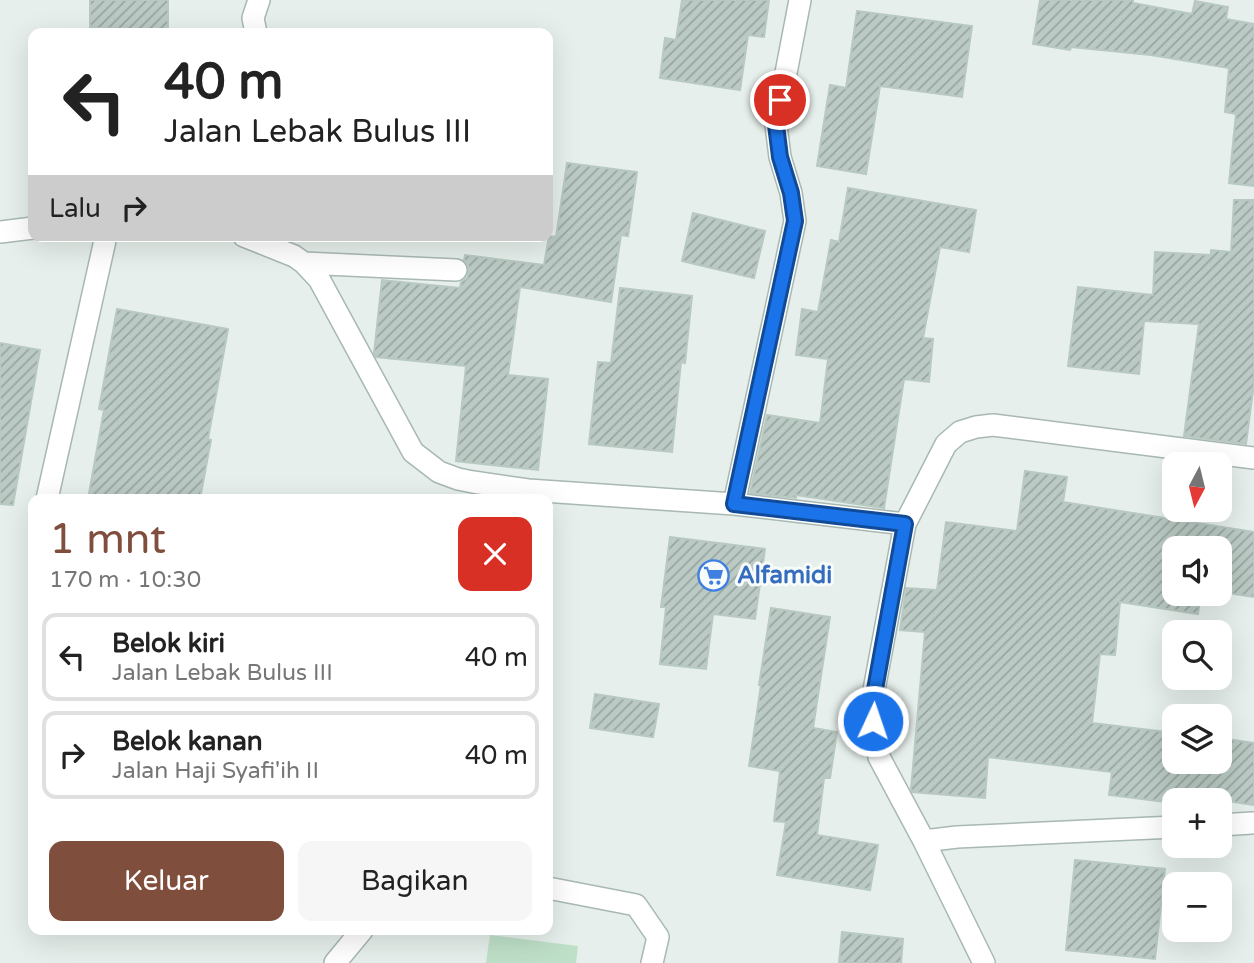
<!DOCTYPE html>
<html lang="id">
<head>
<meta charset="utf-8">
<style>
  :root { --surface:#fff; --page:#f6f6f6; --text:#222; --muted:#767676; --line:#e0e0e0; --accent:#804e3d }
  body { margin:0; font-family:"Varela Round",sans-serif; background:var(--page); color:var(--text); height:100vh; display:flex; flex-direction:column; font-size:26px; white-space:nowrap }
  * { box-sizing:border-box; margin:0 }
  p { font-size:23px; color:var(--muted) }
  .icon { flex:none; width:38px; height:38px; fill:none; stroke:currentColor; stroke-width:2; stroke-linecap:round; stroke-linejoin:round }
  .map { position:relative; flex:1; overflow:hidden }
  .sheet { position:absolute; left:28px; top:494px; width:525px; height:441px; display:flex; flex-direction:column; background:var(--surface); border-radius:14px; box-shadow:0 7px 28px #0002 }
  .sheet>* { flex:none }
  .hud { position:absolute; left:28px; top:28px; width:525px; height:214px; border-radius:14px; box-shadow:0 7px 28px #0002; background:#fff; color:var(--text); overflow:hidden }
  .needle { width:46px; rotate:187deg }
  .tools { position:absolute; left:1162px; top:452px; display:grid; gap:14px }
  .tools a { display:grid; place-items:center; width:70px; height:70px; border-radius:14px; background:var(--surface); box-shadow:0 7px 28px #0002; font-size:35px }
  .pin { position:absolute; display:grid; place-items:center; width:60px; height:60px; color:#fff; margin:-30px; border:4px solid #fff; border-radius:50%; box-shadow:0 2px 7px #0007 }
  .me { position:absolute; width:77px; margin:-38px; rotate:3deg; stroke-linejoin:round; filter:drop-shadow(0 0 5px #0008) }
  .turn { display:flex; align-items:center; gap:24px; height:147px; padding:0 21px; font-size:32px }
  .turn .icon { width:91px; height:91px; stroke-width:2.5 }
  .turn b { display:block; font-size:49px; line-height:60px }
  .then { display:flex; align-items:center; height:66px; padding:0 21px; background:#0003; gap:14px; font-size:26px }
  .round { display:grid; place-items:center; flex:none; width:74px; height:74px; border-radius:14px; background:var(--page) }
  .head { display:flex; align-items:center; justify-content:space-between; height:119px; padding:0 21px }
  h1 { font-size:42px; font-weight:600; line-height:52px; color:var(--accent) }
  .button { display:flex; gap:14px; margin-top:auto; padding:14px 21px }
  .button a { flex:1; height:80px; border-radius:14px; background:var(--accent); color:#fff; font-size:28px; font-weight:600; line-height:80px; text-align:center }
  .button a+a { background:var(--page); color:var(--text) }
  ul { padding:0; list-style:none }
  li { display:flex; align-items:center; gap:21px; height:88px; margin:0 14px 10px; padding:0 7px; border:4px solid var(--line); border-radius:14px }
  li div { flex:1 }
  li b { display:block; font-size:26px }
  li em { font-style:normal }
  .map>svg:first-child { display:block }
  .green { fill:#bfe0c8 }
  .building { fill:url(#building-hatch); stroke:#b8c9c2; stroke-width:2 }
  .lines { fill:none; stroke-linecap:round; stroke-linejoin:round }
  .minor-casing { stroke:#a8b8b2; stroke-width:24 }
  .minor { stroke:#fff; stroke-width:21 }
  .route-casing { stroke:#114b97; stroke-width:18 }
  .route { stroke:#1a73e8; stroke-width:12 }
  .labels { text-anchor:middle; stroke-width:6; stroke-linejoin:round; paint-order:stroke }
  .shop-label { font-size:24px; font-weight:bold; fill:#366cbe; stroke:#f7fbf9; text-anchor:start }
</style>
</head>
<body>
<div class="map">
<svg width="1254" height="963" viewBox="0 0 1254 963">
  <defs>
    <pattern id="building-hatch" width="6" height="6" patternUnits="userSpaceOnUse" patternTransform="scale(1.75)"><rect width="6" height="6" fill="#bbcac4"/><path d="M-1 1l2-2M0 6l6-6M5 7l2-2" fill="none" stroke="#98a6a0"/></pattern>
  </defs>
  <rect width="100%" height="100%" fill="#e6efeb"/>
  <!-- green -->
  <path class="green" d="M 490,935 L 578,946 L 576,963 L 486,963 Z"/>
  <!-- building -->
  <path class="building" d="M 90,0 L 168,0 L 168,30 L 90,28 Z
    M 682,0 L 769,0 L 764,37 L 748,35 L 740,90 L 660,78 L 665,38 L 676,40 Z
    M 1040,0 L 1133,0 L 1133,3 L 1192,14 L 1195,1 L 1228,7 L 1226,19 L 1254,24 L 1254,186 L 1229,183 L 1236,114 L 1225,112 L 1229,68 L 1151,55 L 1071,47 L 1070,50 L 1033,44 Z
    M 857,11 L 972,26 L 962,97 L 880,86 L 866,174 L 817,166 L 830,85 L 846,88 Z
    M 567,163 L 637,172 L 628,236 L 621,235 L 611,302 L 520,287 L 508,375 L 548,379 L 538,470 L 456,461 L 466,366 L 376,357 L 374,353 L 382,280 L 460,288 L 461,282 L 467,278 L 469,271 L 468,265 L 464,260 L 465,255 L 544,265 L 549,236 L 556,237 Z
    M 848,188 L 976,210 L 969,252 L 940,247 L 923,338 L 933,339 L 929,382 L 904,379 L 884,508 L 796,495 L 796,498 L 750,493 L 767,415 L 820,423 L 828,359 L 796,355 L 802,309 L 818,312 L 831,240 L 839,242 Z
    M 1234,200 L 1254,200 L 1254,383 L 1246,444 L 1184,436 L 1199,324 L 1144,321 L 1139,374 L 1068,366 L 1078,287 L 1153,295 L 1155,252 L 1211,255 L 1211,250 L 1231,252 Z
    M 693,213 L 765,231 L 754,278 L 682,261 Z
    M 620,288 L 692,296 L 685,363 L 681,362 L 672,452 L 589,444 L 598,362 L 611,363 Z
    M 117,309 L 228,329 L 208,439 L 211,440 L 200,499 L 88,499 L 104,410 L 99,409 Z
    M 0,343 L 40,350 L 13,505 L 0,504 Z
    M 1025,471 L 1067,477 L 1063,502 L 1254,532 L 1254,597 L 1220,592 L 1220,548 L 1174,548 L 1174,593 L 1201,593 L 1198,614 L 1120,602 L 1115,655 L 1100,654 L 1092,723 L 1174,733 L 1174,761 L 1222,761 L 1226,739 L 1254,743 L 1254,805 L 1220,800 L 1174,800 L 1174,803 L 1109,795 L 1112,772 L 988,757 L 985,798 L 912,792 L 911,789 L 925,632 L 900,630 L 906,588 L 937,590 L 946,522 L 1017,531 Z
    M 670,537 L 765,549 L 755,619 L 713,614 L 706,669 L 660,664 L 666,607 L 661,607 Z
    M 771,608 L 830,617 L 813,728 L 837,732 L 830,778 L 824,778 L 817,835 L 878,845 L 870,890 L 777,875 L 786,822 L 774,821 L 780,771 L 749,766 L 761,685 L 759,685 Z
    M 595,694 L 659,704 L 653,737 L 590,728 Z
    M 1075,860 L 1165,869 L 1155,959 L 1066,950 Z
    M 842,932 L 903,939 L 901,963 L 839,963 Z"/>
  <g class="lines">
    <defs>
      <path id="minor" d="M 256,33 L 253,18 L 259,0
        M 0,232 L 33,228
        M 244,236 L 294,256 L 304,263 L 319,279 L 413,452 L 439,472 L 458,479 L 473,482 L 528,490 L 734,504 L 905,524
        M 304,263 L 456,270
        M 47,499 L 106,236
        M 734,504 L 795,221 L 791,193 L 780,157 L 776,125 L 800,0
        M 1220,825 L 1252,823
        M 924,841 L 957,837 L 1174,827
        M 548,888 L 636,905 L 658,937 L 652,963
        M 335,963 L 363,929
        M 984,963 L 924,841 L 879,757 L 871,706 L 905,524 L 946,444 L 960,432 L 976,427 L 993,425 L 1254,458"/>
    </defs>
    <!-- minor casing -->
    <use href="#minor" class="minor-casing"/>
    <!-- minor -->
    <use href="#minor" class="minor"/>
  </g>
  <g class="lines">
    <defs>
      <path id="route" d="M 780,100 L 776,125 L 780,157 L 791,193 L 795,221 L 734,504 L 905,524 L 872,706 L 873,721"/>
    </defs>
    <!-- route casing -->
    <use href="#route" class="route-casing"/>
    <!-- route -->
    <use href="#route" class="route"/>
  </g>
  <!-- icons -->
  <defs>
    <symbol id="supermarket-ring" viewBox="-11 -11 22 22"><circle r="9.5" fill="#f7fbf9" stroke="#3f7fe0" stroke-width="1.5"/><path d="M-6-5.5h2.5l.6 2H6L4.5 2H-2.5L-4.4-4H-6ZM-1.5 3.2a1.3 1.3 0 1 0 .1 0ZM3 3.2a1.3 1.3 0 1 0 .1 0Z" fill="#3f7fe0"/></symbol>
  </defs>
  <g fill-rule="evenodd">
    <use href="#supermarket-ring" x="696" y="558" width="35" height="35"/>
  </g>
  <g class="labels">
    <!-- shop labels -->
    <g class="shop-label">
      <text x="737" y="583">Alfamidi</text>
    </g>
  </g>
</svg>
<div class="tools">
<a><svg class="needle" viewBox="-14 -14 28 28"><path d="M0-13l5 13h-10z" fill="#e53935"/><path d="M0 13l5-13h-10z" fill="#767676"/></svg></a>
<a><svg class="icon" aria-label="sound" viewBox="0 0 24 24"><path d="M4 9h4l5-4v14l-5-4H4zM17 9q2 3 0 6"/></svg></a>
<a><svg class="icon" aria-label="search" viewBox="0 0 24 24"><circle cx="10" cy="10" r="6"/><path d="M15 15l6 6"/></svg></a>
<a><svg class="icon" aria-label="layers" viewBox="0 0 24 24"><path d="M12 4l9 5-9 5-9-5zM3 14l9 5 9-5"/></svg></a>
<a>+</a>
<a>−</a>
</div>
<div class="pin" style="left:780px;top:100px;background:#d93025"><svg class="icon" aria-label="arrive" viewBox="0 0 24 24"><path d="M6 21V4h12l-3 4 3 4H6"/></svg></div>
<svg class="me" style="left:873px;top:721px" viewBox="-20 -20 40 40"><circle r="17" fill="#1a73e8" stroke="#fff" stroke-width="3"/><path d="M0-11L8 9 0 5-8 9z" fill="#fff"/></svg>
<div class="hud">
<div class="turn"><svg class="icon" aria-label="left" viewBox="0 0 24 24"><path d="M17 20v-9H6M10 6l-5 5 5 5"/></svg><div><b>40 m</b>Jalan Lebak Bulus III</div></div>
<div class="then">Lalu<svg class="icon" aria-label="right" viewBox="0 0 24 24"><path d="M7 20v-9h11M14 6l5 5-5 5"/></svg></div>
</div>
<section class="sheet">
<div class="head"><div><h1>1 mnt</h1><p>170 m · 10:30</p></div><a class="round" style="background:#d93025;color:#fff"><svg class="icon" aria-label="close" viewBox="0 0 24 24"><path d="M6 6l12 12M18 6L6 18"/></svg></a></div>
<ul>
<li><svg class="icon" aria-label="left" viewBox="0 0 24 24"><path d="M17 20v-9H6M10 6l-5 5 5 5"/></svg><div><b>Belok kiri</b><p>Jalan Lebak Bulus III</p></div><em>40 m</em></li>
<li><svg class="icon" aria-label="right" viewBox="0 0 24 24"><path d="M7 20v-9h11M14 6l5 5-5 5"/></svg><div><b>Belok kanan</b><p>Jalan Haji Syafi'ih II</p></div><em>40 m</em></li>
</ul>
<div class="button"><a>Keluar</a><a>Bagikan</a></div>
</section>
</div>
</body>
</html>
